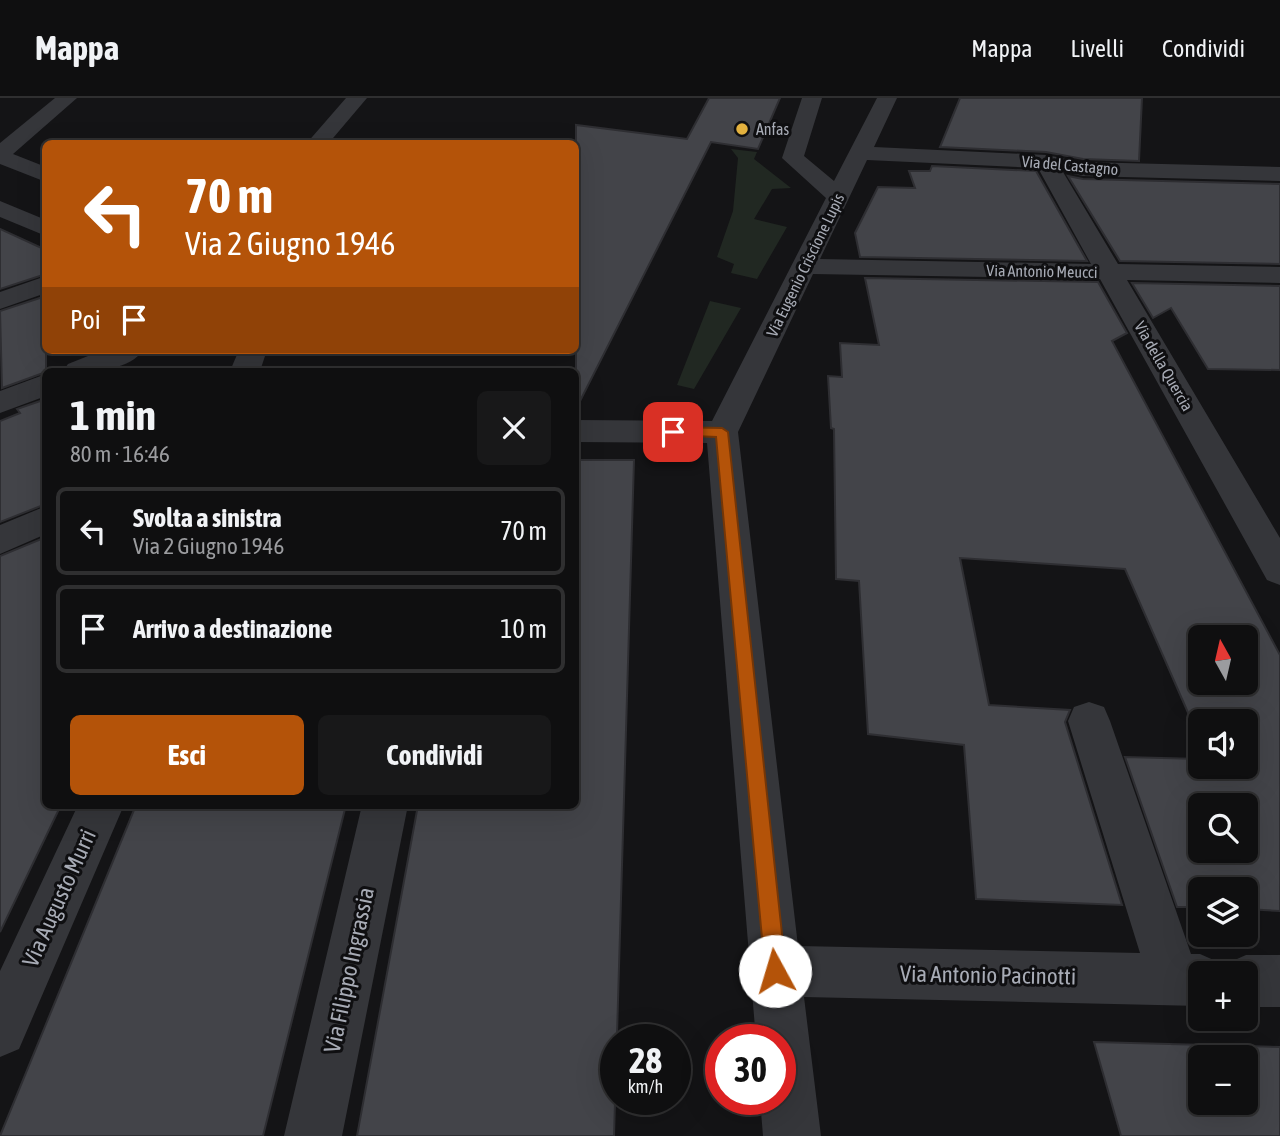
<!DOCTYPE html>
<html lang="it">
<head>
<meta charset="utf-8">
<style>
  :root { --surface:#0f0f10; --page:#181819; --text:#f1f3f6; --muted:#9b9c9f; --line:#2f2f30; --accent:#b45309 }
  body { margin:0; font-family:"Asap Condensed",sans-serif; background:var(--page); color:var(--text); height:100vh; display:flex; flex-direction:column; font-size:26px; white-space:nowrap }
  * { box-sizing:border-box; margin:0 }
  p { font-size:23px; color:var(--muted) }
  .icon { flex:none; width:38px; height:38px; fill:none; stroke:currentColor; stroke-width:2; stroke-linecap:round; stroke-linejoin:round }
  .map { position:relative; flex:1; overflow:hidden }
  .panel { position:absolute; left:42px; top:270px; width:537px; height:441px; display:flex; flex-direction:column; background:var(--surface); border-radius:10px; box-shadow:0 7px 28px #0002,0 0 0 2px var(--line) }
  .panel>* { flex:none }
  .guide { position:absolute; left:42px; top:42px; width:537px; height:214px; border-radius:10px; box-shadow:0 7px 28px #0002,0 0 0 2px var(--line); background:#b45309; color:#fff; overflow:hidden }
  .needle { width:46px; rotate:352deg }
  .controls { position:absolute; left:1188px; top:527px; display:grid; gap:14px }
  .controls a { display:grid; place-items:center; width:70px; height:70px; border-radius:10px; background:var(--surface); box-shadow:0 7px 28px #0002,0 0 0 2px var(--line); font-size:35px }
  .speed { position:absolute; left:600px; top:926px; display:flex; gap:14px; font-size:35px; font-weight:700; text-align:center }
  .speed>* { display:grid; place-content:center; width:91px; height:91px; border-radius:50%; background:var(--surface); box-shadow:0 7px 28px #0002,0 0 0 2px var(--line); line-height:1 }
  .speed small { font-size:18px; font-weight:400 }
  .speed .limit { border:10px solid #d22; background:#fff; color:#111 }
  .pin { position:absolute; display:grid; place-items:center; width:60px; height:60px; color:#fff; margin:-30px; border-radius:14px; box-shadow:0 4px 10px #0006 }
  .me { position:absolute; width:77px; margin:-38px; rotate:354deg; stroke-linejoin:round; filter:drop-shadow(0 0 5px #0008) }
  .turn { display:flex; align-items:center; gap:24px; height:147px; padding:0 28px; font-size:32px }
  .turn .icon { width:91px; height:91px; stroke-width:2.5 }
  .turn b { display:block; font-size:49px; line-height:60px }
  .then { display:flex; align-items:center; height:66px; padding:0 28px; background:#0003; gap:14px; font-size:26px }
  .round { display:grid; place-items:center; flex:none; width:74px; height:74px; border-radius:10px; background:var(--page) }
  .overview { display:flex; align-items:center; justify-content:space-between; height:119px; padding:0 28px }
  h1 { font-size:42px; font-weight:700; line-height:52px }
  .action { display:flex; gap:14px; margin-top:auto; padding:14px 28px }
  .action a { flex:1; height:80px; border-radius:10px; background:var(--accent); color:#fff; font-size:28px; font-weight:700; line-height:80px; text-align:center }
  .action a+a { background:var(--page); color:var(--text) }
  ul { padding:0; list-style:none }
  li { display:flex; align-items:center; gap:21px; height:88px; margin:0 14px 10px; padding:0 14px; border:4px solid var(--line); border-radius:10px }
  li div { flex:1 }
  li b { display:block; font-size:26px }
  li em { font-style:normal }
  header { display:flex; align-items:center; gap:42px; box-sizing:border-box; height:98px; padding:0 35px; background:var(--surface); border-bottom:2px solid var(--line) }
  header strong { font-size:33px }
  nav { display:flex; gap:38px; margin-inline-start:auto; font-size:24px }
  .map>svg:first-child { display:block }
  .green { fill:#212822 }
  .building { fill:#434449; stroke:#2e2e32; stroke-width:2; fill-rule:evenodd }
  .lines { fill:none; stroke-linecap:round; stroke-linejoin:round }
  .minor { fill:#35363a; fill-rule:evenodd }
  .route { fill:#b45309; stroke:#753606; stroke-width:2 }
  .poi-dot { fill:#e3b13e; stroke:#0f0f11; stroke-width:2.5 }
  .labels { text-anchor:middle; stroke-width:6; stroke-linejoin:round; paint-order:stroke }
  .far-poi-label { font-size:16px; fill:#a7abb5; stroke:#0f0f11; text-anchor:start }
  .far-street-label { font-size:16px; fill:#a7abb5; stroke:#0f0f11 }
  .near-street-label { font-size:23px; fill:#a7abb5; stroke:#0f0f11 }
</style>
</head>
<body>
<header>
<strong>Mappa</strong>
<nav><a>Mappa</a><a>Livelli</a><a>Condividi</a></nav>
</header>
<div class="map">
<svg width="1280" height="1038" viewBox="0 0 1280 1038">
  <rect width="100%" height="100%" fill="#141416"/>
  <!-- green -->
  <path class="green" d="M 731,51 L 757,54 L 754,61 L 791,90 L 772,91 L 754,121 L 787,129 L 757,181 L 731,175 L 734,166 L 717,159 L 733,113 L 738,60 Z
    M 710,203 L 741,210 L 694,291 L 677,287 Z"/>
  <!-- building -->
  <path class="building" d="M 709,0 L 780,0 L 758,51 L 711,44 L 576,311 L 576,27 L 687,41 Z
    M 960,0 L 1142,0 L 1139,63 L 1083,61 L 1046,54 L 940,49 Z
    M 932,68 L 1036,73 L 1087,163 L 860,159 L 855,135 L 878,89 L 915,90 L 909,73 L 930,73 Z
    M 1068,78 L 1083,81 L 1280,86 L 1280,166 L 1120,163 Z
    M 0,131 L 46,152 L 46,176 L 0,191 Z
    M 865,180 L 1098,184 L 1127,235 L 1112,243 L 1280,557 L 1280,813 L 1246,811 L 1246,791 L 1200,791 L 1200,809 L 1177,809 L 1125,659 L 1200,661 L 1200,668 L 1246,668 L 1246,623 L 1200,623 L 1200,642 L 1125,471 L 960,460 L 989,607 L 1070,612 L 1065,624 L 1122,807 L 976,801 L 964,647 L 868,636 L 859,483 L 836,481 L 834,331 L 831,330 L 828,278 L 842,279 L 840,245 L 879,247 ZM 1200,539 L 1246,539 L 1246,584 L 1200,584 ZM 1200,707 L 1246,707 L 1246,752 L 1200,752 Z
    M 1132,185 L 1280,188 L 1280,272 L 1208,271 L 1171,210 L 1153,220 Z
    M 46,198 L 46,274 L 2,290 L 0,213 Z
    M 46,301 L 46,406 L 0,424 L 0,323 L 20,315 L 17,311 Z
    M 576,362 L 634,362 L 614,1038 L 357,1038 L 418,707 L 576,707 Z
    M 46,439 L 46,707 L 61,707 L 0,834 L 0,458 Z
    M 136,707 L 346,707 L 263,1038 L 0,1038 Z
    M 1094,944 L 1280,949 L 1280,1038 L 1121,1038 ZM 1200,959 L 1246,959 L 1246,1004 L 1200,1004 Z"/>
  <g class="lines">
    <!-- minor -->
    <path class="minor" d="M 55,0 L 77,0 L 13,56 L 46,69 L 46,84 L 0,66 L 0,45 Z
      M 346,0 L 367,0 L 328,46 L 306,46 Z
      M 802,0 L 822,0 L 804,58 L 834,83 L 877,0 L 897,0 L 874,49 L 1046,57 L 1083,64 L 1280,69 L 1280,83 L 1083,78 L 1063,74 L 1118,166 L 1280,169 L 1280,185 L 1127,182 L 1280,440 L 1280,487 L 1267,482 L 1100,181 L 813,176 L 738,334 L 798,848 L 1140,855 L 1068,623 L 1074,609 L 1089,604 L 1104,609 L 1110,623 L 1191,856 L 1200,856 L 1218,864 L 1223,875 L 1200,875 L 1200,908 L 804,899 L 821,1038 L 763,1038 L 760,1001 L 780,1001 L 780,942 L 756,942 L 707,345 L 576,344 L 576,322 L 712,323 L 826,100 L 782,60 ZM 867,62 L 1038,70 L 1091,166 L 820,161 Z
      M 0,103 L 46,122 L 46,138 L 0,119 Z
      M 46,178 L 46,195 L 0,211 L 0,194 Z
      M 103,252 L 143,252 C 128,275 87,273 63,273 L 68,266 Z
      M 239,252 L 267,252 L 260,273 L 230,273 Z
      M 46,276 L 46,298 L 0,315 L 0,293 Z
      M 46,408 L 46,436 L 0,456 L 0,427 Z
      M 78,707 L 124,707 L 19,951 L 0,959 L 0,873 Z
      M 362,707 L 408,707 L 342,1038 L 284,1038 Z
      M 1246,857 L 1280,857 L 1280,909 L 1246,909 L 1246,875 L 1224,875 L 1228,865 Z"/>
  </g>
  <!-- route -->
  <path class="route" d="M 673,329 L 722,330 L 728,334 L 786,873 L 783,880 L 775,884 L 768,880 L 765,873 L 716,339 L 669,337 L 669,331 Z"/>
  <!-- markers -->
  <circle class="poi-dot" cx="742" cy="31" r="7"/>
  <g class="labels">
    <!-- far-poi labels -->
    <g class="far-poi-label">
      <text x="756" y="37">Anfas</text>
    </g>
    <!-- far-street labels -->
    <g class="far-street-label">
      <text transform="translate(1070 67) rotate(5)" y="6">Via del Castagno</text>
      <text transform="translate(805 167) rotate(-64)" y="6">Via Eugenio Criscione Lupis</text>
      <text transform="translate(1042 173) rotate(1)" y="6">Via Antonio Meucci</text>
      <text transform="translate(1164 268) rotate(60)" y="6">Via della Quercia</text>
    </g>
    <!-- near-street labels -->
    <g class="near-street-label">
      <text transform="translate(59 800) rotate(-66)" y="8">Via Augusto Murri</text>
      <text transform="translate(349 872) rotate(-78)" y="8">Via Filippo Ingrassia</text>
      <text transform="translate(988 877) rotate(1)" y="8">Via Antonio Pacinotti</text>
    </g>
  </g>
</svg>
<div class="controls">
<a><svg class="needle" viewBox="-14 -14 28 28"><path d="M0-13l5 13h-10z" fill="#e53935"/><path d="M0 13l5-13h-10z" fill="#9b9c9f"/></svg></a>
<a><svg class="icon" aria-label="sound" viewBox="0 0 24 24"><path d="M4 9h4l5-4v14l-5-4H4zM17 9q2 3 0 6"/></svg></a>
<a><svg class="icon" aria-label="search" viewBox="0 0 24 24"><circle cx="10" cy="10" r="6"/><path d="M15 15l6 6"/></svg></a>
<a><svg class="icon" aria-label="layers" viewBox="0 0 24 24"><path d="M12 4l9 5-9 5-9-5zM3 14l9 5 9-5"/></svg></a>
<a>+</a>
<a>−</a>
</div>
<div class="speed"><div>28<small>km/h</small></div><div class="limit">30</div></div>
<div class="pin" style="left:673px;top:334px;background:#d93025"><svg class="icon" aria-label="arrive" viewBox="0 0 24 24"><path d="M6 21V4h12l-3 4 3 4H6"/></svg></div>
<svg class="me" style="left:775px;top:873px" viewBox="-20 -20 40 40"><circle r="19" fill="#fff"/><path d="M0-13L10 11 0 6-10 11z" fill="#b45309"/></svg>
<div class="guide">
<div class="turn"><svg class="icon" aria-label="left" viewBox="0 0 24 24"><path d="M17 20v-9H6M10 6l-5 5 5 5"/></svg><div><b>70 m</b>Via 2 Giugno 1946</div></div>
<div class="then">Poi<svg class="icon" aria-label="arrive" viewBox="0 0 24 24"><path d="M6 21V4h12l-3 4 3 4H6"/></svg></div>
</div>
<section class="panel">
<div class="overview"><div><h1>1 min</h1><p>80 m · 16:46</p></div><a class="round"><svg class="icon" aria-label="close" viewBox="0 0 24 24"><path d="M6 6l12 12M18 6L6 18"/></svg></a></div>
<ul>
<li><svg class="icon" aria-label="left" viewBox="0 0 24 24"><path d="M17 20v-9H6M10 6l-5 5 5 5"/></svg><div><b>Svolta a sinistra</b><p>Via 2 Giugno 1946</p></div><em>70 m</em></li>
<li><svg class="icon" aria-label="arrive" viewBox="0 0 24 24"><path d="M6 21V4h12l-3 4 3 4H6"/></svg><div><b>Arrivo a destinazione</b></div><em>10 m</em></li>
</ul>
<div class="action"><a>Esci</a><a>Condividi</a></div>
</section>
</div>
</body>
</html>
